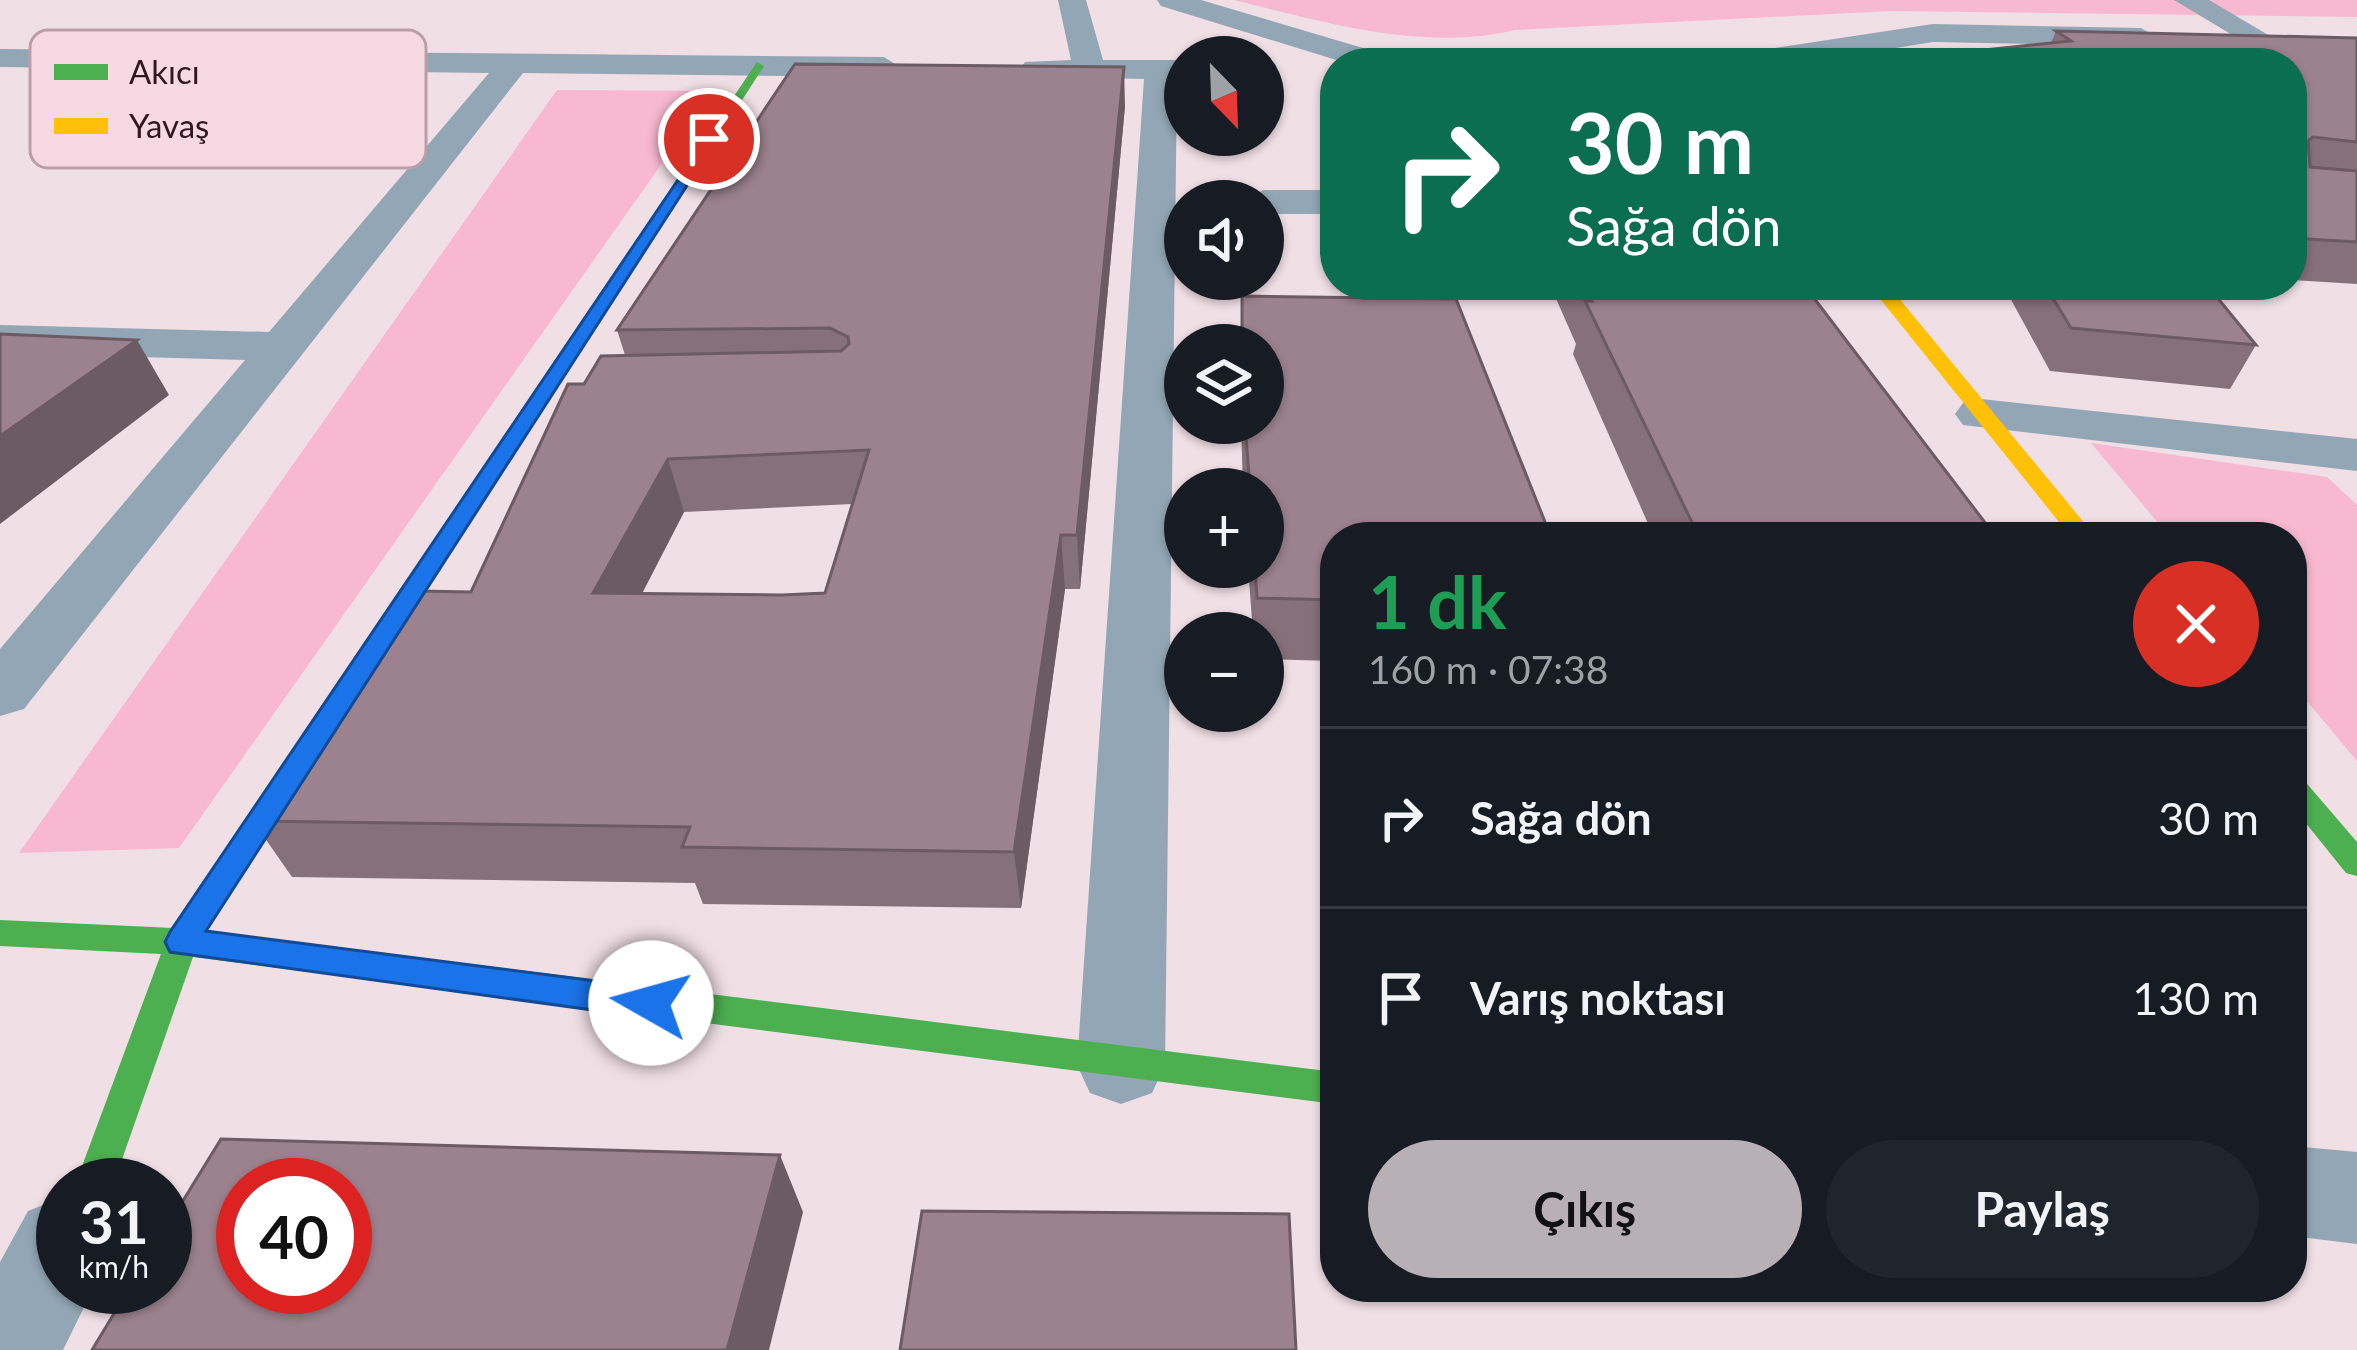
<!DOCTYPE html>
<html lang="tr">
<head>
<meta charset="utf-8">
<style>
  :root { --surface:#171b24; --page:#20242c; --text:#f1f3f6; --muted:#9ea1a6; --line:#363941; --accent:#b8b0b5 }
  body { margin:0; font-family:Lato,sans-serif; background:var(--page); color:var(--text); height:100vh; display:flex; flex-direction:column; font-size:45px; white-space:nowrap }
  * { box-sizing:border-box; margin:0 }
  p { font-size:39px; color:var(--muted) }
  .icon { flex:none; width:66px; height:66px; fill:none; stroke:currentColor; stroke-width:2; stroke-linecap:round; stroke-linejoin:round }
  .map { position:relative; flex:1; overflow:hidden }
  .drawer { position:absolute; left:1320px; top:522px; width:987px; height:780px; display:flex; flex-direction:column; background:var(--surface); border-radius:48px; box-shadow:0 3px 9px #0004 }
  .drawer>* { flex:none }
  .guide { position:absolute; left:1320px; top:48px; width:987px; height:252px; border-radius:48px; box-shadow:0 3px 9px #0004; background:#0b6e4f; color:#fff; overflow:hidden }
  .needle { width:78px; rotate:157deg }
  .controls { position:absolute; left:1164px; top:36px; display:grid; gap:24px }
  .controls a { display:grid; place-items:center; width:120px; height:120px; border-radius:50%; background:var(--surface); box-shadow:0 3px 9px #0004; font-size:60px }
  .speed { position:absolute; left:36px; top:1158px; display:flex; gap:24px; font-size:60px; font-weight:700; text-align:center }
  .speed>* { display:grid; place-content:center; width:156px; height:156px; border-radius:50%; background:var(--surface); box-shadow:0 3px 9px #0004; line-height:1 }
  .speed small { font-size:30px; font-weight:400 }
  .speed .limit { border:18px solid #d22; background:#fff; color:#111 }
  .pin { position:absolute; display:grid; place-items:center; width:102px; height:102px; color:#fff; margin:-51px; border:6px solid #fff; border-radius:50%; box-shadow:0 3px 12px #0007 }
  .me { position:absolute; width:132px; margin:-66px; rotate:277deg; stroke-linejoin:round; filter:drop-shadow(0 0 9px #0008) }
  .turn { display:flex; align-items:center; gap:42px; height:252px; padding:0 48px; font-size:54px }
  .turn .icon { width:156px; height:156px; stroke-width:2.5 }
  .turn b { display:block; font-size:84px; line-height:102px }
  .round { display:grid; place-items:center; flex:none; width:126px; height:126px; border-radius:63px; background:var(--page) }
  .summary { display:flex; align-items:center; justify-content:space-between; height:204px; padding:0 48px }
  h1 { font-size:72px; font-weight:700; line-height:90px; color:#1e9e55 }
  .action { display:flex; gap:24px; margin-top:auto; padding:24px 48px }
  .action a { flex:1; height:138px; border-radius:72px; background:var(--accent); color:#111; font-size:48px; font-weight:700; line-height:138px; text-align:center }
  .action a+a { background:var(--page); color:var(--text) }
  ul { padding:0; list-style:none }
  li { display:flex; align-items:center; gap:36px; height:180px; padding:0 48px; border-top:3px solid var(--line) }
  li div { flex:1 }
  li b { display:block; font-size:45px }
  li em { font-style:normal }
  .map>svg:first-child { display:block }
  .green { fill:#f8b8d0 }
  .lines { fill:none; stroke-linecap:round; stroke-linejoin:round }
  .street { fill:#92a6b5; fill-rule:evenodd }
  .fast { fill:#4caf50; fill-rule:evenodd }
  .slow { fill:#ffc107; fill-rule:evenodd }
  .wall { fill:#86707a; fill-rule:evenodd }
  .shaded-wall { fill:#6d5b63 }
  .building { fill:#9c828e; stroke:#6d5b63; stroke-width:3; fill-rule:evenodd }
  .route { fill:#1a73e8; stroke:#114b97; stroke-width:3 }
  .key { fill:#f6d9e3; stroke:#bb9fa8; stroke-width:3 }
  .key-label { font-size:33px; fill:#301720 }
</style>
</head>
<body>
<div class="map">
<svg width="2357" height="1350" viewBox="0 0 2357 1350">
  <rect width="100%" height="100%" fill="#f0dfe5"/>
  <!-- green -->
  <path class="green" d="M 1234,0 L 2357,0 L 2357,17 L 1891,11 L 1515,30 C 1423,52 1324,22 1234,0 Z
    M 557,90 L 713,91 L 179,848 L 19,853 Z
    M 2091,443 L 2327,477 L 2357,505 L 2357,761 L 2292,683 L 2292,537 L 2170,537 Z"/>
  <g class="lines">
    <!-- street -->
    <path class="street" d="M 1058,0 L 1086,0 L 1103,60 L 1185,60 L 1185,80 L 1177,80 L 1165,1065 L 1152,1093 L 1121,1104 L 1090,1093 L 1077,1065 L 1144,79 L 1025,76 L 1020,69 L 1025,62 L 1071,60 Z
      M 1157,0 L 1201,0 L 1390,56 L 1395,63 L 1346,63 L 1161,6 Z
      M 2174,0 L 2209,0 L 2275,39 L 2271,45 L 2249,45 Z
      M 1933,24 L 2141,28 L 2156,37 L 2141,46 L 1933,42 L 1802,63 L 1639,63 L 1655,53 L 1768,49 Z
      M 0,49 L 884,57 L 900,67 L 884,77 L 523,73 L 24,709 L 0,716 L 0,649 L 245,360 L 0,353 L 0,325 L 269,332 L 489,73 L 0,67 Z
      M 1263,190 L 1335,190 L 1335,214 L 1263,214 L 1263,201 L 1244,201 Z
      M 1981,399 L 2357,439 L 2357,471 L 1963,425 L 1955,414 L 1963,403 Z
      M 2292,1146 L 2357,1152 L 2357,1244 L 2292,1236 Z
      M 63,1197 L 63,1287 L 94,1287 L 63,1350 L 0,1350 L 0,1262 L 28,1211 Z"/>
    <!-- fast -->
    <path class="fast" d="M 1768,55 L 1773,56 L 1775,63 L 1761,63 Z
      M 757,62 L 764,66 L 207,931 L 1335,1072 L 1335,1104 L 193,957 L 113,1185 L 75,1185 L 161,954 L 0,946 L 0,920 L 173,928 Z
      M 2292,775 L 2302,778 L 2357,842 L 2357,876 L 2346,873 L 2292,806 Z"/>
    <!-- slow -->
    <path class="slow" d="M 1869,285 L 1888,285 L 2096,537 L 2071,537 Z"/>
  </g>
  <!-- wall -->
  <path class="wall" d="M 2056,31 L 2357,38 L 2357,284 L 2292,280 L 2292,63 L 2051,43 Z
    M 1125,106 L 1080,589 L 1065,589 L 1021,908 L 703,904 L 695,883 L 292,877 L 253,821 L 471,592 L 584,384 L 625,355 L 617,330 ZM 852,504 L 825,593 L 782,595 L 642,593 L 684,512 Z
    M 1550,285 L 1804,285 L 1996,537 L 1654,537 L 1573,354 L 1576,344 Z
    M 2003,285 L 2207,285 L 2256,345 L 2230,389 L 2050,371 Z
    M 1242,296 L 1456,299 L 1551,537 L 1335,537 L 1335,661 L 1263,659 L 1263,633 L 1253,633 L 1248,567 L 1263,567 L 1263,489 L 1243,489 L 1241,423 L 1263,423 L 1263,345 L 1240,345 Z"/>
  <!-- shaded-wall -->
  <path class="shaded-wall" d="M 1124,67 L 1125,106 L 1080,589 L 1077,535 Z
    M 137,340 L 169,395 L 0,524 L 0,436 Z
    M 668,459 L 684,512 L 614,648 L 593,593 Z
    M 1061,535 L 1065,589 L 1021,908 L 1014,852 Z
    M 780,1155 L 803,1212 L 769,1350 L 727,1350 Z"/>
  <!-- building -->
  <path class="building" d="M 2056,31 L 2357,38 L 2357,142 L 2313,137 L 2308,141 L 2310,167 L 2357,171 L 2357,242 L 2292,238 L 2292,63 L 1915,63 L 1927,56 L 2071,41 Z
    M 795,64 L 1124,67 L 1077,535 L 1061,535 L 1014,852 L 682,847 L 690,827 L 253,821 L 419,591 L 471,592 L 568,384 L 584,384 L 601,356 L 841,351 L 849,344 L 848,337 L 830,328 L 617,330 ZM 869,450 L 825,593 L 782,595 L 593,593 L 668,459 Z
    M 1584,285 L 1804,285 L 1996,537 L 1699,537 L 1585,301 L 1592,301 Z
    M 2045,285 L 2207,285 L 2256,345 L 2071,328 Z
    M 1242,296 L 1456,299 L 1551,537 L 1335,537 L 1335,600 L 1257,598 L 1255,567 L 1263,567 L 1263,489 L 1250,489 L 1245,423 L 1263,423 L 1263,345 L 1242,345 Z
    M 0,334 L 137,340 L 0,436 Z
    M 221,1139 L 780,1155 L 727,1350 L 92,1350 L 130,1287 L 165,1287 L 165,1230 ZM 243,1185 L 345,1185 L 345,1287 L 243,1287 Z
    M 922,1211 L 1289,1214 L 1296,1350 L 900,1350 Z"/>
  <!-- route -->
  <path class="route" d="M 709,134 L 717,139 L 206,931 L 651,988 L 664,993 L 669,1003 L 664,1014 L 651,1018 L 170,952 L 165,942 L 170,932 Z"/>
  <!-- legend -->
  <rect x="30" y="30" width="396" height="138" rx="18" class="key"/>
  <rect x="54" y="64" width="54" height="16" fill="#4caf50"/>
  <rect x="54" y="118" width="54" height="16" fill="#ffc107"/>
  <g class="key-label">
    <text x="129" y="84">Akıcı</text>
    <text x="129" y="138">Yavaş</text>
  </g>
</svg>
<div class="controls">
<a><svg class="needle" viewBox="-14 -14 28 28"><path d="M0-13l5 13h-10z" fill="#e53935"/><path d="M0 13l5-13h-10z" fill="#9ea1a6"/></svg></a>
<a><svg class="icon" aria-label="sound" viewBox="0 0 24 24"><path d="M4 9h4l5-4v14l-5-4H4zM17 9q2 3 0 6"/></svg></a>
<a><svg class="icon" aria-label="layers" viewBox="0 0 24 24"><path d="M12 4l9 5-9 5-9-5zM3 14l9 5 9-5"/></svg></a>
<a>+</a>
<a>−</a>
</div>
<div class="speed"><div>31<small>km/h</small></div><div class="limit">40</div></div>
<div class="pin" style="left:709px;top:139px;background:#d93025"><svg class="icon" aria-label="arrive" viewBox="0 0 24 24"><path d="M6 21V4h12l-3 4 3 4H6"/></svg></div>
<svg class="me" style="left:651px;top:1003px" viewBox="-20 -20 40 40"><circle r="19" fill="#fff"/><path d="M0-13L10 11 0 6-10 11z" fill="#1a73e8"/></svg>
<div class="guide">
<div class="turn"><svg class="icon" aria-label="right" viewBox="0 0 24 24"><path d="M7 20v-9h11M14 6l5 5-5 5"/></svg><div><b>30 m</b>Sağa dön</div></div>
</div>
<section class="drawer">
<div class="summary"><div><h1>1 dk</h1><p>160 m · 07:38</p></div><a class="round" style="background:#d93025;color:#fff"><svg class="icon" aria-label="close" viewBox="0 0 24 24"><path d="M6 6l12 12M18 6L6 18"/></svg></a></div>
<ul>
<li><svg class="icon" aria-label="right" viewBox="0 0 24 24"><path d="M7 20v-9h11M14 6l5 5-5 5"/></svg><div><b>Sağa dön</b></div><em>30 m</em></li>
<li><svg class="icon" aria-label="arrive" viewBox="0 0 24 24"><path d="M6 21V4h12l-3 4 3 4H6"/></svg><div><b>Varış noktası</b></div><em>130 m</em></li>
</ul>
<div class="action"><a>Çıkış</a><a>Paylaş</a></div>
</section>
</div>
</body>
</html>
